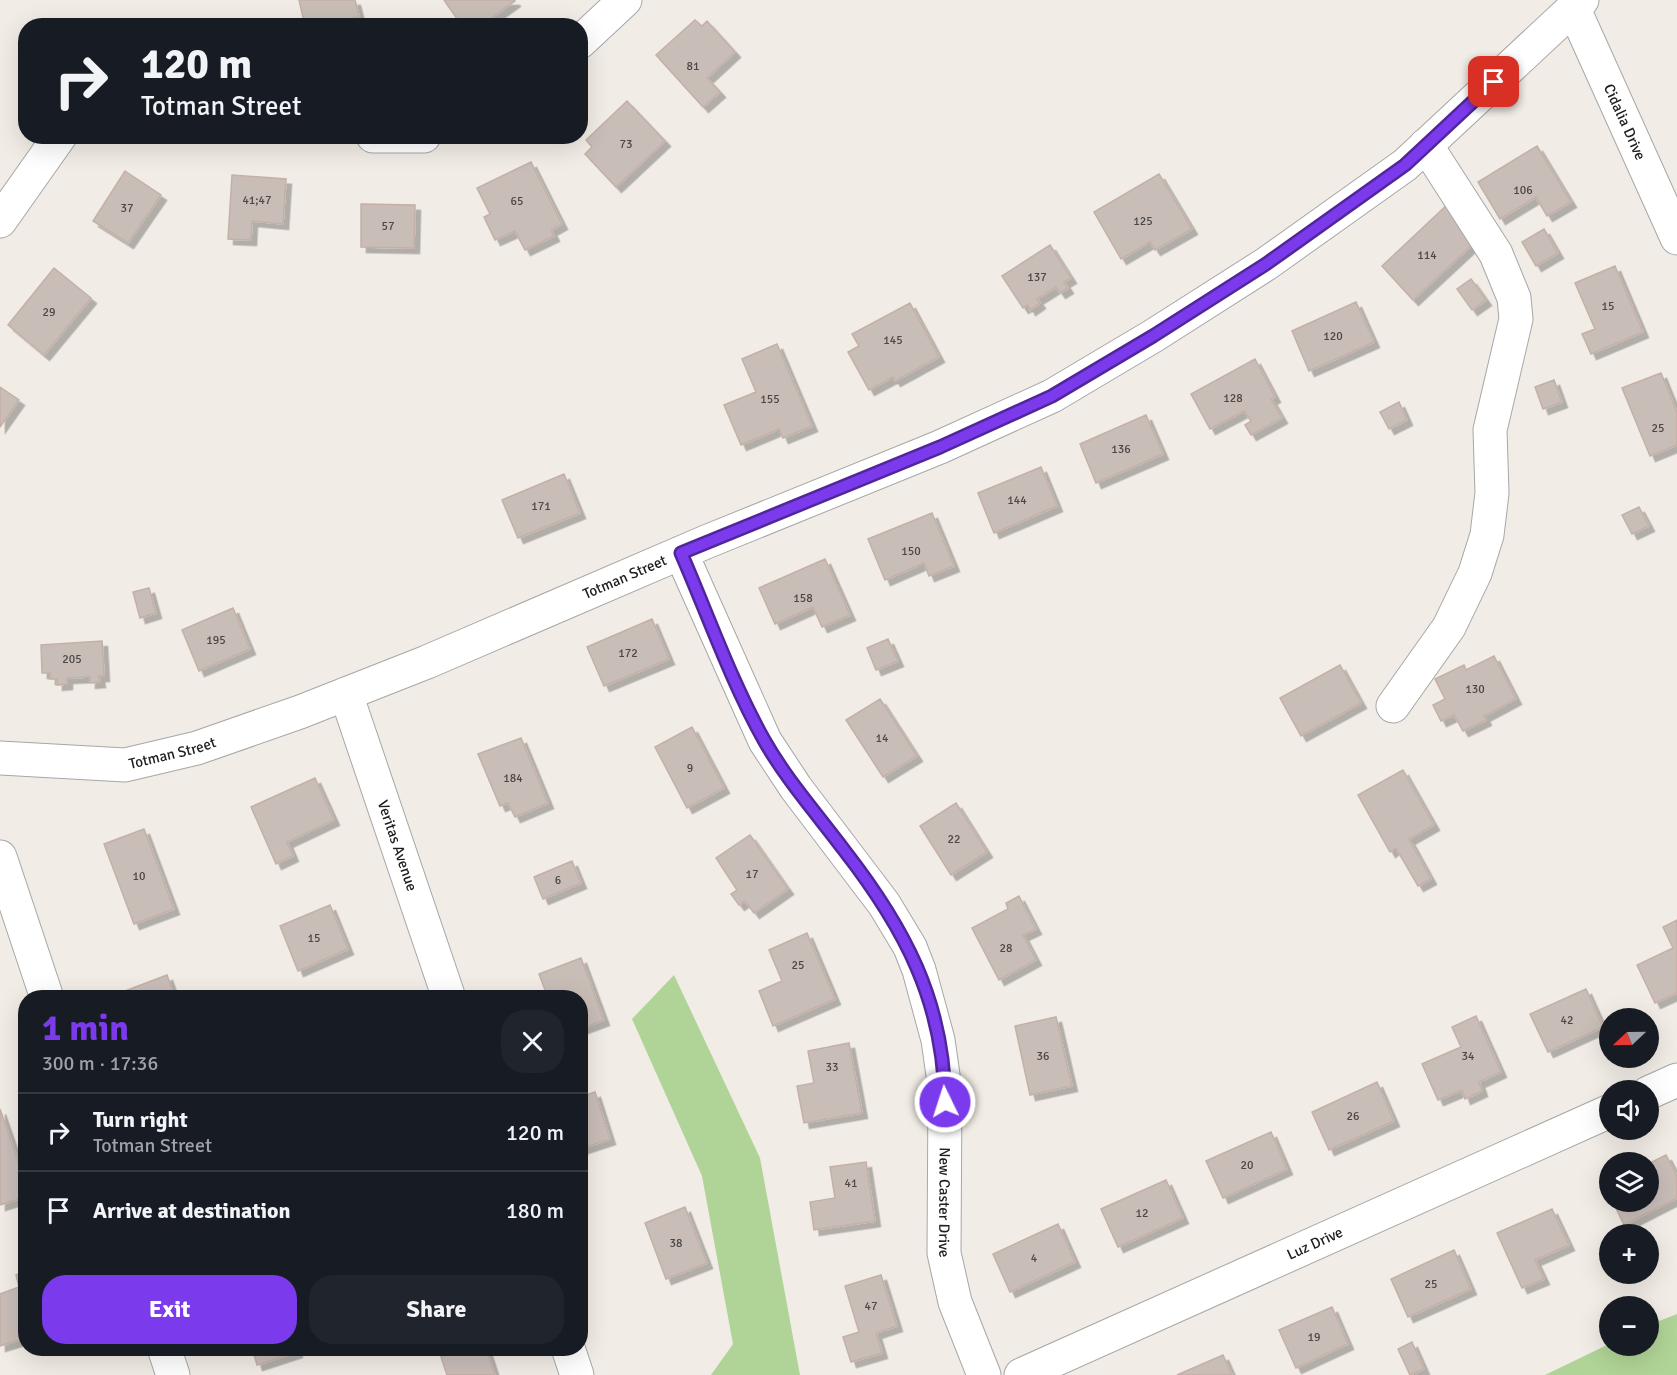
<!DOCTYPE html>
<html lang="en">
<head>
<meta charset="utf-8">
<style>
  :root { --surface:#171b24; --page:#20242c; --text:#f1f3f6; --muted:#9ea1a6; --line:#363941; --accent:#7c3aed }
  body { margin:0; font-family:Signika,sans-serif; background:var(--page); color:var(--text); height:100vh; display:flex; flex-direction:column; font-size:22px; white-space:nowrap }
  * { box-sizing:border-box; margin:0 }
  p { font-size:20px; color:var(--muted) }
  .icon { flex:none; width:33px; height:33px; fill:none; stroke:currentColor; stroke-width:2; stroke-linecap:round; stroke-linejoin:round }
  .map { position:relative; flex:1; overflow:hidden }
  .panel { position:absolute; left:18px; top:990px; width:570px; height:366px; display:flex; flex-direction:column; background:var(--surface); border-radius:24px; box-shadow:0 6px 24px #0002 }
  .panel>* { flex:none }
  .top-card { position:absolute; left:18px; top:18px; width:570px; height:126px; border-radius:24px; box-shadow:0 6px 24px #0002; background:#171b24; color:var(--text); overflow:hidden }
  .needle { width:39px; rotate:248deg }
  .fabs { position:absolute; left:1599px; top:1008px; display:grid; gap:12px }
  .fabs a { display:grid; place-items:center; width:60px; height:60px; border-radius:50%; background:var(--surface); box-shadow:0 6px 24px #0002; font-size:30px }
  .pin { position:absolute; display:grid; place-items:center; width:51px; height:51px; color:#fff; margin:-26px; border-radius:12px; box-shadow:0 3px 9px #0006 }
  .me { position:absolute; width:66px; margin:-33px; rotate:356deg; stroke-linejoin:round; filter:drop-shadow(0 0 4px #0008) }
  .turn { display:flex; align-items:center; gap:21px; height:126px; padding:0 24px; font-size:27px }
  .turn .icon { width:78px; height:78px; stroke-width:2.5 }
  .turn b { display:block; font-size:42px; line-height:51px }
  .round { display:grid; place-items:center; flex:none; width:63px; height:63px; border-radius:24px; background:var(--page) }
  .overview { display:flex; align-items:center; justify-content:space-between; height:102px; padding:0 24px }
  h1 { font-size:36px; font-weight:700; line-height:45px; color:var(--accent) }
  .action { display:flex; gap:12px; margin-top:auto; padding:12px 24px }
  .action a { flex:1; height:69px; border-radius:24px; background:var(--accent); color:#fff; font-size:24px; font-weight:700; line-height:69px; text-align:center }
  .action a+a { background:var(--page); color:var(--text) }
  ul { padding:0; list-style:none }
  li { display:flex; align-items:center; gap:18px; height:78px; padding:0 24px; border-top:2px solid var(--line) }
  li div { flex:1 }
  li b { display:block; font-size:22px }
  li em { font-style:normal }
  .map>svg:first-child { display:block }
  .forest { fill:#b0d497 }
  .building { fill:#c9bdb8; stroke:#c4b0a6; stroke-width:1.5; filter:url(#shadow) }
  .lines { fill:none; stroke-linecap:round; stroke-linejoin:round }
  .minor-casing { stroke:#a7a7a7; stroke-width:35 }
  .minor { stroke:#fff; stroke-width:33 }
  .route-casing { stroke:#51269a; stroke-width:15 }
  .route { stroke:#7c3aed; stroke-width:10 }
  .labels { text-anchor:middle; stroke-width:4.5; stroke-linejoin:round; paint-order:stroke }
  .number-label { font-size:12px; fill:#4a4746 }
  .street-label { font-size:15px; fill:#202020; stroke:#fff }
</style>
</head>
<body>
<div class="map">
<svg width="1677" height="1375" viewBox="0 0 1677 1375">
  <defs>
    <filter id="shadow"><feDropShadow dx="5.5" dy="5.5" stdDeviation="0" flood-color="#0004"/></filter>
  </defs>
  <rect width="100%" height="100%" fill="#f1ece5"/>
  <!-- forest -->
  <path class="forest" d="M 674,975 L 760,1158 L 800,1375 L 711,1375 L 733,1344 L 702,1176 L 632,1019 Z
    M 1677,1314 L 1677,1375 L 1545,1375 L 1609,1344 L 1648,1346 L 1649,1325 Z"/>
  <!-- building -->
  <path class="building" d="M 299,0 L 355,0 L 359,16 L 325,26 L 305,26 Z
    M 444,0 L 514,0 L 515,1 L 480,26 L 462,26 Z
    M 695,20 L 702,26 L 707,21 L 735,52 L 707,78 L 720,92 L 703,107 L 656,55 Z
    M 627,101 L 665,141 L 616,187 L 585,154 L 592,147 L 586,140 Z
    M 1537,146 L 1571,202 L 1547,216 L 1536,197 L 1500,219 L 1478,182 Z
    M 531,162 L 562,224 L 551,230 L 554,236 L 525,250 L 515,231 L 495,240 L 484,217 L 490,214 L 477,188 Z
    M 125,171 L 161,195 L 128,243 L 93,221 Z
    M 1159,174 L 1192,229 L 1155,250 L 1150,242 L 1121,259 L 1094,212 Z
    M 232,175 L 286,179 L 283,224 L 252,221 L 251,240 L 228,239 Z
    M 361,204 L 415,205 L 414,248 L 361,247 Z
    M 1447,205 L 1473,244 L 1413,300 L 1382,266 Z
    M 1544,229 L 1558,253 L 1536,266 L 1522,242 Z
    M 1050,245 L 1071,278 L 1064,282 L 1068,288 L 1060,293 L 1056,287 L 1037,299 L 1040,303 L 1030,310 L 1028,305 L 1023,308 L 1002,276 Z
    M 1615,266 L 1643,332 L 1591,354 L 1582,334 L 1595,329 L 1575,283 Z
    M 54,268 L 91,298 L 44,355 L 8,325 Z
    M 1471,279 L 1486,300 L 1472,310 L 1457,289 Z
    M 1356,302 L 1374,342 L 1309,371 L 1292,331 Z
    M 910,303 L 939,357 L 895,381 L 893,377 L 869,390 L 848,352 L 859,346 L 852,334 Z
    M 777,344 L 812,426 L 783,438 L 779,429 L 741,445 L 724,405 L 756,392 L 742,359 Z
    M 1255,359 L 1275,397 L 1271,399 L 1282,418 L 1251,435 L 1245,425 L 1251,421 L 1244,411 L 1210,429 L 1191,394 Z
    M 1661,373 L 1677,412 L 1677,445 L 1650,456 L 1622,388 Z
    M 1554,380 L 1562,402 L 1543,409 L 1535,387 Z
    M 0,387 L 19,400 L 0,427 Z
    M 1399,402 L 1407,420 L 1389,429 L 1380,412 Z
    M 1146,415 L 1163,454 L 1096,483 L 1080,444 Z
    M 1041,467 L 1057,506 L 994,533 L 978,493 Z
    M 564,474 L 580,513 L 518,538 L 502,500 Z
    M 1639,507 L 1649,526 L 1632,534 L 1622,515 Z
    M 932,513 L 954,566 L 929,576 L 924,563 L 885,580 L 868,539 Z
    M 825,559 L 850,615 L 822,627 L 813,607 L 775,624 L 759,588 Z
    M 149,588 L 156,613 L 140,618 L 133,592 Z
    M 233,608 L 250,649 L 199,671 L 182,630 Z
    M 652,619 L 669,659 L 604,686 L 587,647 Z
    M 888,639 L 898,661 L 876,670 L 867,648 Z
    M 102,641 L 104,676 L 99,676 L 100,682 L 90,683 L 90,677 L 67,678 L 67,684 L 57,685 L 57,679 L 50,679 L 50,673 L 42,673 L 41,645 Z
    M 1494,656 L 1516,699 L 1484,716 L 1486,720 L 1463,731 L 1454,715 L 1441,721 L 1433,705 L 1445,699 L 1435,679 L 1464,665 L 1466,670 Z
    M 1340,665 L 1361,703 L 1301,736 L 1280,698 Z
    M 880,699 L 917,756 L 883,777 L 846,720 Z
    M 692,727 L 724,788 L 687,808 L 655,747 Z
    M 521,738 L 548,803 L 515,817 L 508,803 L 500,806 L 478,754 Z
    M 1403,770 L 1434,825 L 1409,839 L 1431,879 L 1418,886 L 1396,848 L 1390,852 L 1358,795 Z
    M 315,778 L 334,820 L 287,842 L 293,856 L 276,864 L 251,807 Z
    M 956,803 L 987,852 L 951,875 L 920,826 Z
    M 144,829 L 174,909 L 134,924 L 104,844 Z
    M 750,835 L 788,889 L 754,913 L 745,901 L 739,905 L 731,894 L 737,890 L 716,858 Z
    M 572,861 L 581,883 L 543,899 L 534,877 Z
    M 1019,896 L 1036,929 L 1023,935 L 1036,960 L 999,980 L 972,928 L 1008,909 L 1006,903 Z
    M 330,905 L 348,949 L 298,971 L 280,926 Z
    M 1677,920 L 1677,993 L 1655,1003 L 1637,965 L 1673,948 L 1663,927 Z
    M 807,933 L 835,999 L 773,1026 L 759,991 L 782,981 L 769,950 Z
    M 581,958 L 604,1020 L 580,1029 L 580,998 L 548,998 L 539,974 Z
    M 167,975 L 175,998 L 127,998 L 125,991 Z
    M 1586,989 L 1603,1027 L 1548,1052 L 1530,1014 Z
    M 1476,1016 L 1501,1072 L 1479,1082 L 1482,1091 L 1465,1099 L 1462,1090 L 1438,1100 L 1422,1064 L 1461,1047 L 1452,1027 Z
    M 1056,1017 L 1072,1086 L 1030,1095 L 1015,1026 Z
    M 849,1043 L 862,1113 L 804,1123 L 797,1086 L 814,1083 L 808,1051 Z
    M 1377,1082 L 1394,1121 L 1329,1150 L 1312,1112 Z
    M 595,1092 L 610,1139 L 580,1149 L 580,1097 Z
    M 0,1109 L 26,1184 L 26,1197 L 0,1205 Z
    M 1271,1132 L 1287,1169 L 1223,1198 L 1206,1161 Z
    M 1666,1155 L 1677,1176 L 1677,1198 L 1624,1225 L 1613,1202 L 1648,1202 L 1648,1164 Z
    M 866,1162 L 875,1221 L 814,1230 L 810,1202 L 835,1198 L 830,1167 Z
    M 1166,1180 L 1183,1218 L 1118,1247 L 1101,1209 Z
    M 685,1207 L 707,1263 L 666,1279 L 645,1223 Z
    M 1552,1209 L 1569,1245 L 1535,1260 L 1544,1279 L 1522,1288 L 1497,1233 Z
    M 1058,1224 L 1075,1262 L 1010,1292 L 993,1254 Z
    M 1454,1250 L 1471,1289 L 1408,1317 L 1391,1279 Z
    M 26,1271 L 26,1338 L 0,1346 L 0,1294 L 19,1287 L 16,1275 Z
    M 881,1275 L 897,1326 L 876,1333 L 882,1353 L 851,1362 L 843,1337 L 859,1332 L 845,1286 Z
    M 1332,1307 L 1348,1344 L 1296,1368 L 1279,1330 Z
    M 1412,1342 L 1424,1369 L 1410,1375 L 1398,1349 Z
    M 252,1348 L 296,1348 L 297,1352 L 257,1365 Z
    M 465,1348 L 486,1348 L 495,1375 L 447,1375 L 441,1357 Z
    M 1223,1355 L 1232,1375 L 1177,1375 Z"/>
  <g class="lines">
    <defs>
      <g id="minor">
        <path id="s1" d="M 1573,7 L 1677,238"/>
        <path d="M 580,42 L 625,0"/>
        <path d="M 373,136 L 424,136"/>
        <path d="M 0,221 L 60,136"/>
        <path id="s2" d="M 681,553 L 765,741 L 796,788 L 884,904 L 910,947 L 919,970 L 938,1040 L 945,1089 L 944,1253 L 955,1302 L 984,1375"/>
        <path id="s3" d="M 346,694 L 449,998"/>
        <path d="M 1393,706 L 1449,627 L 1475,573 L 1487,535 L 1492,493 L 1490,430 L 1516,319 L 1514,298 L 1496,254 L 1426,145"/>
        <path id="s4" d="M 0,758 L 125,765 L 197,748 L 300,712 L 427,662 L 706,542 L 940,447 L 1052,396 L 1153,336 L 1266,264 L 1405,165 L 1582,0"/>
        <path d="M 0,857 L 47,998"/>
        <path d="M 1648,1093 L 1677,1080"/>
        <path d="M 164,1348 L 173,1375"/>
        <path d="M 568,1348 L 577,1375"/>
        <path id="s5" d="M 1021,1375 L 1610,1111"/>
      </g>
    </defs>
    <!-- minor casing -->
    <use href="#minor" class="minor-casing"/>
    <!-- minor -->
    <use href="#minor" class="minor"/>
  </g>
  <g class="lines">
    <defs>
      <path id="route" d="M 945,1102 C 944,1001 904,927 844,850 C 817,814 786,779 764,740 C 731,681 708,615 681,553 L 940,447 L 1052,396 L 1153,336 L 1266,264 L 1405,165 L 1494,82"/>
    </defs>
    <!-- route casing -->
    <use href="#route" class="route-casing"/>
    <!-- route -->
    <use href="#route" class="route"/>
  </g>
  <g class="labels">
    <!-- number labels -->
    <g class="number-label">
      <text x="693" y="70">81</text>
      <text x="626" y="148">73</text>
      <text x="1523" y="194">106</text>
      <text x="257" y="204">41;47</text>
      <text x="517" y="205">65</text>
      <text x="127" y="212">37</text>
      <text x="1143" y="225">125</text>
      <text x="388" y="230">57</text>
      <text x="1427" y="259">114</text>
      <text x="1037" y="281">137</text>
      <text x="1608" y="310">15</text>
      <text x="49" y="316">29</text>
      <text x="1333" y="340">120</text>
      <text x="893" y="344">145</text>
      <text x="1233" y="402">128</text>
      <text x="770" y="403">155</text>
      <text x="1658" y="432">25</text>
      <text x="1121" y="453">136</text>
      <text x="1017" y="504">144</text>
      <text x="541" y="510">171</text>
      <text x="911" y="555">150</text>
      <text x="803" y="602">158</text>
      <text x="216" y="644">195</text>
      <text x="628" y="657">172</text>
      <text x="72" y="663">205</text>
      <text x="1475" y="693">130</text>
      <text x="882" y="742">14</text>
      <text x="690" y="772">9</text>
      <text x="513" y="782">184</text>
      <text x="954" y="843">22</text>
      <text x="752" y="878">17</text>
      <text x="139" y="880">10</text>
      <text x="558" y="884">6</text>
      <text x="314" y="942">15</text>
      <text x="1006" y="952">28</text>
      <text x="798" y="969">25</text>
      <text x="1567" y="1024">42</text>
      <text x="1043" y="1060">36</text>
      <text x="1468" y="1060">34</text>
      <text x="832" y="1071">33</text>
      <text x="1353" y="1120">26</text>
      <text x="1247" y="1169">20</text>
      <text x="851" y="1187">41</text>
      <text x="1142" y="1217">12</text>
      <text x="676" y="1247">38</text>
      <text x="1034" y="1262">4</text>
      <text x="1431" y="1288">25</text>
      <text x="871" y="1310">47</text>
      <text x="1314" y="1341">19</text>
    </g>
    <!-- street labels -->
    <g class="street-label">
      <text dy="5" stroke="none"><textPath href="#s1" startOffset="126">Cidalia Drive</textPath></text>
      <text dy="5" stroke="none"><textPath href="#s4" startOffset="660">Totman Street</textPath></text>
      <text dy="5" stroke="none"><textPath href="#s4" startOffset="174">Totman Street</textPath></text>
      <text dy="5" stroke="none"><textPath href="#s3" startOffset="160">Veritas Avenue</textPath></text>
      <text dy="5" stroke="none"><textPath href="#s2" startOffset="718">New Caster Drive</textPath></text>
      <text dy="5" stroke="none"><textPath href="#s5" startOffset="322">Luz Drive</textPath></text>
    </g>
  </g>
</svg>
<div class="fabs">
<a><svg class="needle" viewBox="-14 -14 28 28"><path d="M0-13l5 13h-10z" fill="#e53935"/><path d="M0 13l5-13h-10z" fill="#9ea1a6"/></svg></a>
<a><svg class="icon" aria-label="sound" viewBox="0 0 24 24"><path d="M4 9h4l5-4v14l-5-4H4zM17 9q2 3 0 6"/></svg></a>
<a><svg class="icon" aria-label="layers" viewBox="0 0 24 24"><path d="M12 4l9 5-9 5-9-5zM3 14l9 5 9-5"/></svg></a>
<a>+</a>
<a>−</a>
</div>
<div class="pin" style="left:1494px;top:82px;background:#d93025"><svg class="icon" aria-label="arrive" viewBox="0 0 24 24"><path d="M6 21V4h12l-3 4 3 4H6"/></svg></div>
<svg class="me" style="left:945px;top:1102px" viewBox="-20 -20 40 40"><circle r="17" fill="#7c3aed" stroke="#fff" stroke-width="3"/><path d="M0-11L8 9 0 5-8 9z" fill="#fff"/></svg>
<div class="top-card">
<div class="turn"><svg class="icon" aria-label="right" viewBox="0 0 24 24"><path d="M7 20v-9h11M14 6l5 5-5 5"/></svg><div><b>120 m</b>Totman Street</div></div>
</div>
<section class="panel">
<div class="overview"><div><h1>1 min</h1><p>300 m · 17:36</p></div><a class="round"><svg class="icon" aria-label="close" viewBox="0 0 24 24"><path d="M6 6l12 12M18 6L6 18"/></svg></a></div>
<ul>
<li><svg class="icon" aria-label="right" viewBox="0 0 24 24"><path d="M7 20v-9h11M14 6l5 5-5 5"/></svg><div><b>Turn right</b><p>Totman Street</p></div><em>120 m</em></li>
<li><svg class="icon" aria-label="arrive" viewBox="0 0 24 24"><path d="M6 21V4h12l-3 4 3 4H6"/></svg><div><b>Arrive at destination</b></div><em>180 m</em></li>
</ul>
<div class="action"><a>Exit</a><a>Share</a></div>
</section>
</div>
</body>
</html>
